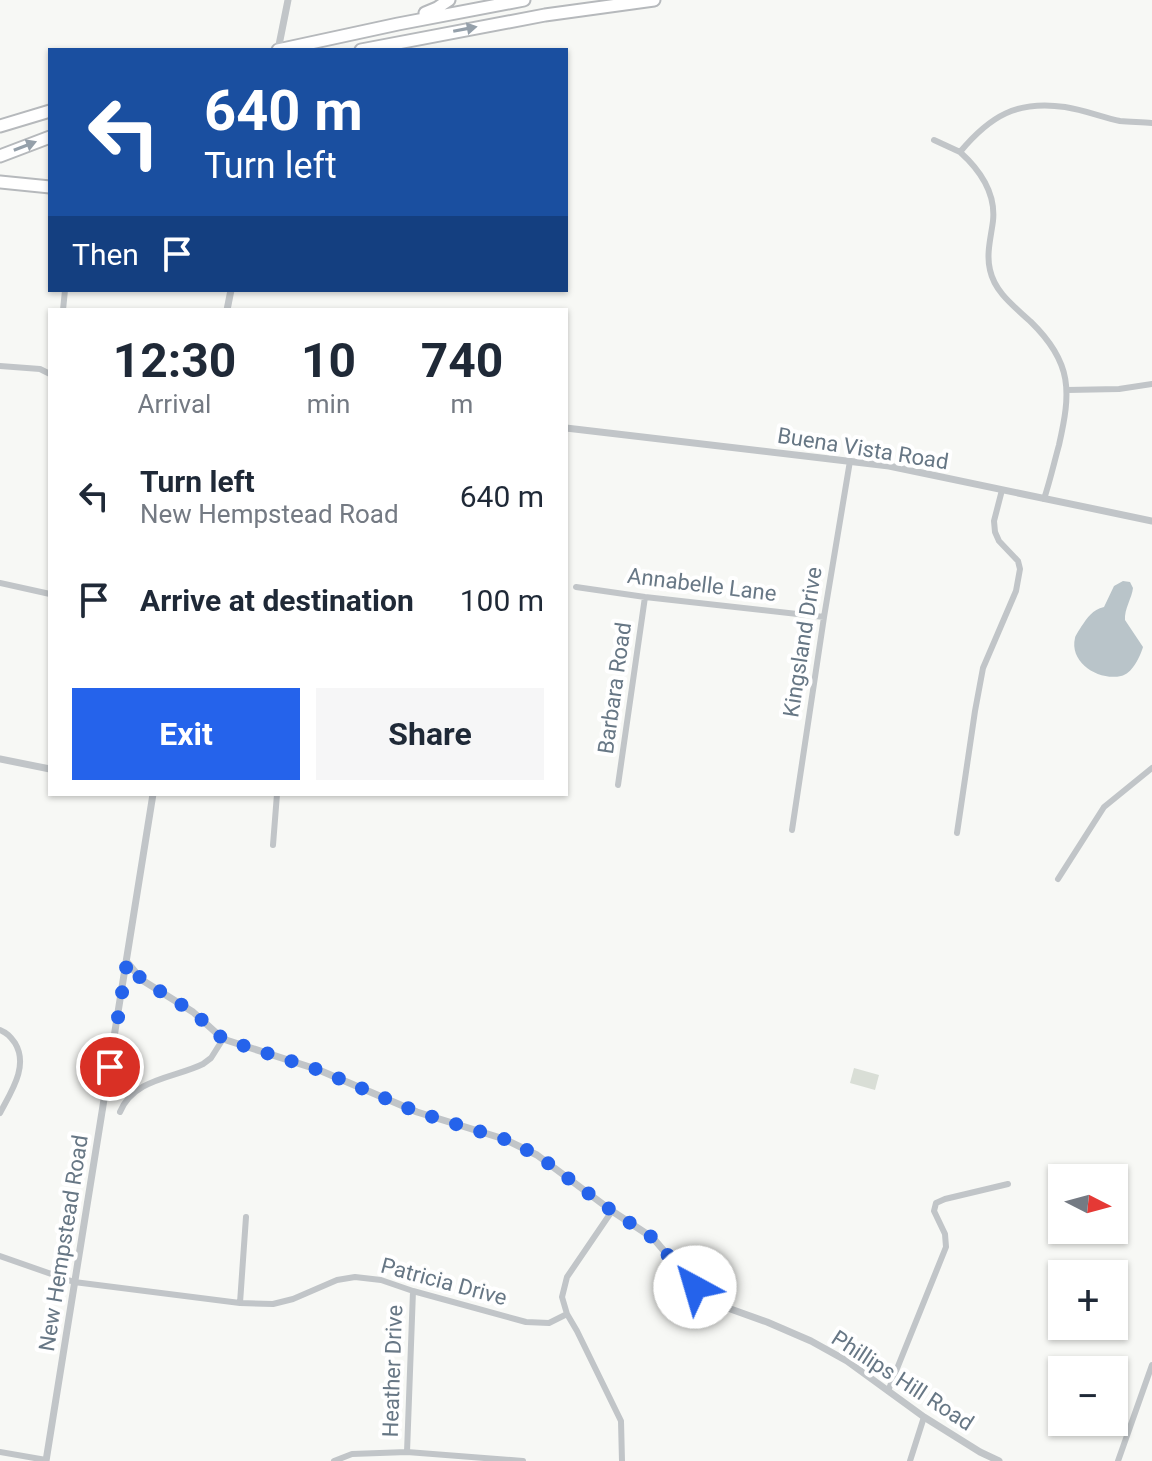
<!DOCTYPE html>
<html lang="en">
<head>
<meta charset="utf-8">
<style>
  :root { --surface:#fff; --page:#f6f6f7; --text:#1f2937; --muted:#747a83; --accent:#2563eb }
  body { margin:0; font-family:Roboto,sans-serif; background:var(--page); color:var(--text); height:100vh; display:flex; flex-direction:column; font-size:30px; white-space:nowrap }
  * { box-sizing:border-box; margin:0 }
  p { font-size:26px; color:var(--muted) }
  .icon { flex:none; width:44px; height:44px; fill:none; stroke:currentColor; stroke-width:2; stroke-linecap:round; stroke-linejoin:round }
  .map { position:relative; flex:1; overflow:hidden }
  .panel { position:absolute; left:48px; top:308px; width:520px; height:488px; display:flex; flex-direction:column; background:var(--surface); border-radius:0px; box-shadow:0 2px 6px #0004 }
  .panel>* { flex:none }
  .banner { position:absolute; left:48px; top:48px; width:520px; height:244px; border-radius:0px; box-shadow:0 2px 6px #0004; background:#1a4fa0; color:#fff; overflow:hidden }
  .needle { width:52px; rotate:96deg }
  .fabs { position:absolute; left:1048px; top:1164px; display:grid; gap:16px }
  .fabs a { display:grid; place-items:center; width:80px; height:80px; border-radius:0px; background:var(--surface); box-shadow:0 2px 6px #0004; font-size:40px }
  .pin { position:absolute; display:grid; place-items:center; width:68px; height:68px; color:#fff; margin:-34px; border:4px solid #fff; border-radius:50%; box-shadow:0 2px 8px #0007 }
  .me { position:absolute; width:88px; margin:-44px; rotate:321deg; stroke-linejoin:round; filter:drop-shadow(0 0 6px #0008) }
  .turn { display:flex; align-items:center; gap:28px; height:168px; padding:0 24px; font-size:36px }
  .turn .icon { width:104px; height:104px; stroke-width:2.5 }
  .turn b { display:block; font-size:56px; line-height:68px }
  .then { display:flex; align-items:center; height:76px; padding:0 24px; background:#0003; gap:16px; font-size:30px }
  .eta { display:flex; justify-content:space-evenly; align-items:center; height:136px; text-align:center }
  .eta b { font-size:48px; font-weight:700; line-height:56px }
  .action { display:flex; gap:16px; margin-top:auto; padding:16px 24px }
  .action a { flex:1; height:92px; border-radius:0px; background:var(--accent); color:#fff; font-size:32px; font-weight:700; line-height:92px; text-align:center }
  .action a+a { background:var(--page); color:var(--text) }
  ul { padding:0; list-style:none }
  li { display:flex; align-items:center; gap:24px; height:104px; padding:0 24px }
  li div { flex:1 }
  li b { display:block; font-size:30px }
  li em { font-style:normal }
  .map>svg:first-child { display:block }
  .green { fill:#d9ded6 }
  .water { fill:#b9c4c9 }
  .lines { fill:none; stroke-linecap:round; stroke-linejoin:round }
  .motorway-casing { stroke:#b6b9bc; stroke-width:15 }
  .minor { stroke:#c1c5c8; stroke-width:6 }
  .tertiary { stroke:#c1c5c8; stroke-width:7 }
  .motorway { stroke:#fff; stroke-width:11 }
  .oneway { fill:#95a0aa }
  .route { stroke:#2563eb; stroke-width:14; stroke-dasharray:0 25.2 }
  .labels { text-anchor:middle; stroke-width:8; stroke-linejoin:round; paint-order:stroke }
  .street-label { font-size:22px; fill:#677785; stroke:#fff }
</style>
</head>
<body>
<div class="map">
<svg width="1152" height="1461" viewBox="0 0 1152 1461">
  <rect width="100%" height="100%" fill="#f7f8f5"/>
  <!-- green -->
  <path class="green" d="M 854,1068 L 879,1075 L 875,1090 L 850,1083 Z"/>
  <!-- water -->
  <path class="water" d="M 1123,581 L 1130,582 L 1133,588 C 1132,598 1124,609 1125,620 L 1143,647 C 1140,657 1132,674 1121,676 C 1099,681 1069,663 1075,638 C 1075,636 1080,629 1081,627 C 1088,617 1092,610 1104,607 L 1114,586 Z"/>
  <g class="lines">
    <defs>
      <path id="motorway" d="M 425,13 L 437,8 L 449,0
        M 278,50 L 398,24 L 524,0
        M 361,50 L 545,15 L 654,0
        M 0,126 L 50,111
        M 0,156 L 50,137
        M 0,182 L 50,187"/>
    </defs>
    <!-- motorway casing -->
    <use href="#motorway" class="motorway-casing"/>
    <!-- minor -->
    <path class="minor" d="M 934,140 L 960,152
      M 63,310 L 65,290
      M 0,366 L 40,369 L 50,374
      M 1067,390 L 1119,389 L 1152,384
      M 1044,499 C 1050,481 1054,463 1059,445 C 1071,392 1073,363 1031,322 C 1015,307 995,293 990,270 C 986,254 991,237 993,221 C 996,193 980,170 960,152 C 990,116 1017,100 1065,107 C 1084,110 1102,117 1120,121 C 1131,122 1142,122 1152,123
      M 0,583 L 50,594
      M 576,587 L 645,597 L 824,617
      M 618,785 L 645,597
      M 792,830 L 824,617 L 850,461
      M 957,833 L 975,711 L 983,668 L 1016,591 L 1020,569 L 1018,561 L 999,541 L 995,532 L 994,521 L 1002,490
      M 273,845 L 277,794
      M 1058,879 L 1104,807 L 1152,768
      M 0,1030 C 7,1033 10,1036 15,1043 C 29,1066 11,1092 0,1113
      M 120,1112 C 134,1078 175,1078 203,1064 L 211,1058 L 223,1039
      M 612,1211 L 567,1277 L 562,1297 L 567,1314 L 577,1331 L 621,1421 L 622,1461
      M 0,1256 L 74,1282 L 240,1303 L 273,1304 L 293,1299 L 337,1280 L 355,1277 L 381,1280 L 413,1291 L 526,1322 L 549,1323 L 567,1314
      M 240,1303 L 246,1217
      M 888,1391 L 946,1247 L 945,1234 L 934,1211 L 936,1203 L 945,1199 L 1008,1184
      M 0,1452 L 46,1460
      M 407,1452 L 413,1291
      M 334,1461 L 352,1454 L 407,1452 L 523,1461
      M 910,1461 L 924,1417
      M 1118,1461 L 1152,1365"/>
    <!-- tertiary -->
    <path class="tertiary" d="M 278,50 L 288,0
      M 227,310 L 231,290
      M 566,428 L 889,466 L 1152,521
      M 0,759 L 50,769
      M 127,962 L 142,980 L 193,1012 L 223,1039 L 319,1070 L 417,1112 L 504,1139 L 537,1155 L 612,1211 L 653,1238 L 695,1287 L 725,1307 L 767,1322 L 811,1341 L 847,1361 L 924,1417 L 980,1452 L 999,1461
      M 46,1461 L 153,794"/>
    <!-- motorway -->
    <use href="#motorway" class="motorway"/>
  </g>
  <!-- one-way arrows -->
  <defs><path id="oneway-solid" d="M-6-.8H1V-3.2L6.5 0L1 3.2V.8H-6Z" transform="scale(2)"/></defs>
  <g class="oneway">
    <use href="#oneway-solid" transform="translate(465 29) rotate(-11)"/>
    <use href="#oneway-solid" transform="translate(25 146) rotate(-21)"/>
  </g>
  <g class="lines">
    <!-- route -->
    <path class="route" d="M 110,1067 L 127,962 L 142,980 L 193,1012 L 223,1039 L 319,1070 L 417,1112 L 504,1139 L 537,1155 L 612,1211 L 653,1238 L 695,1287"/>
  </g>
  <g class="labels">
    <!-- street labels -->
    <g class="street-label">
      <text transform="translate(863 448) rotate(9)" y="8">Buena Vista Road</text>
      <text transform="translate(702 584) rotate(7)" y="8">Annabelle Lane</text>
      <text transform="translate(802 642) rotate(-81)" y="8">Kingsland Drive</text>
      <text transform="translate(614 688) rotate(-82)" y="8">Barbara Road</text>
      <text transform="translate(63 1243) rotate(-81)" y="8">New Hempstead Road</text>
      <text transform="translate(444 1281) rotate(15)" y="8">Patricia Drive</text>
      <text transform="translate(392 1371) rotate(-88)" y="8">Heather Drive</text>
      <text transform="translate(903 1380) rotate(33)" y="8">Phillips Hill Road</text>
    </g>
  </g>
</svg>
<div class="fabs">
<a><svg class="needle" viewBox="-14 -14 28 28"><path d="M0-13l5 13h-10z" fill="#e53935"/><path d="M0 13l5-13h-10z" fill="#747a83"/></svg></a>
<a>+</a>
<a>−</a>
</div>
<div class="pin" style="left:110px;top:1067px;background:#d93025"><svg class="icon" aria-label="arrive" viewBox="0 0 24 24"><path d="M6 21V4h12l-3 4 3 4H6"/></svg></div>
<svg class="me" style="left:695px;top:1287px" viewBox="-20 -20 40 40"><circle r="19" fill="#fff"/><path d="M0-13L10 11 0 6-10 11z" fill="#2563eb"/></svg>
<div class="banner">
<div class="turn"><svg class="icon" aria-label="left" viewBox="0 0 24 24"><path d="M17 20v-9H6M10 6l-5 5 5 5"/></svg><div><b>640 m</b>Turn left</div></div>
<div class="then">Then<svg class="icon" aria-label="arrive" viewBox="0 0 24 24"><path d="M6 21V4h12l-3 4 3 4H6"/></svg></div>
</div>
<section class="panel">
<div class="eta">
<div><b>12:30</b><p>Arrival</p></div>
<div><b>10</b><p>min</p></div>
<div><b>740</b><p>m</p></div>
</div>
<ul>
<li><svg class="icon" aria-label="left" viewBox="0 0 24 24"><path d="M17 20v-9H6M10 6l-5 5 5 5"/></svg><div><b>Turn left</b><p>New Hempstead Road</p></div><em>640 m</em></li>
<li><svg class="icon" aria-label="arrive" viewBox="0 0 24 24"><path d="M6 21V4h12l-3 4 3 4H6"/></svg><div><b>Arrive at destination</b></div><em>100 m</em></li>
</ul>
<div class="action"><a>Exit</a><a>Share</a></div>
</section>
</div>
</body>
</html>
